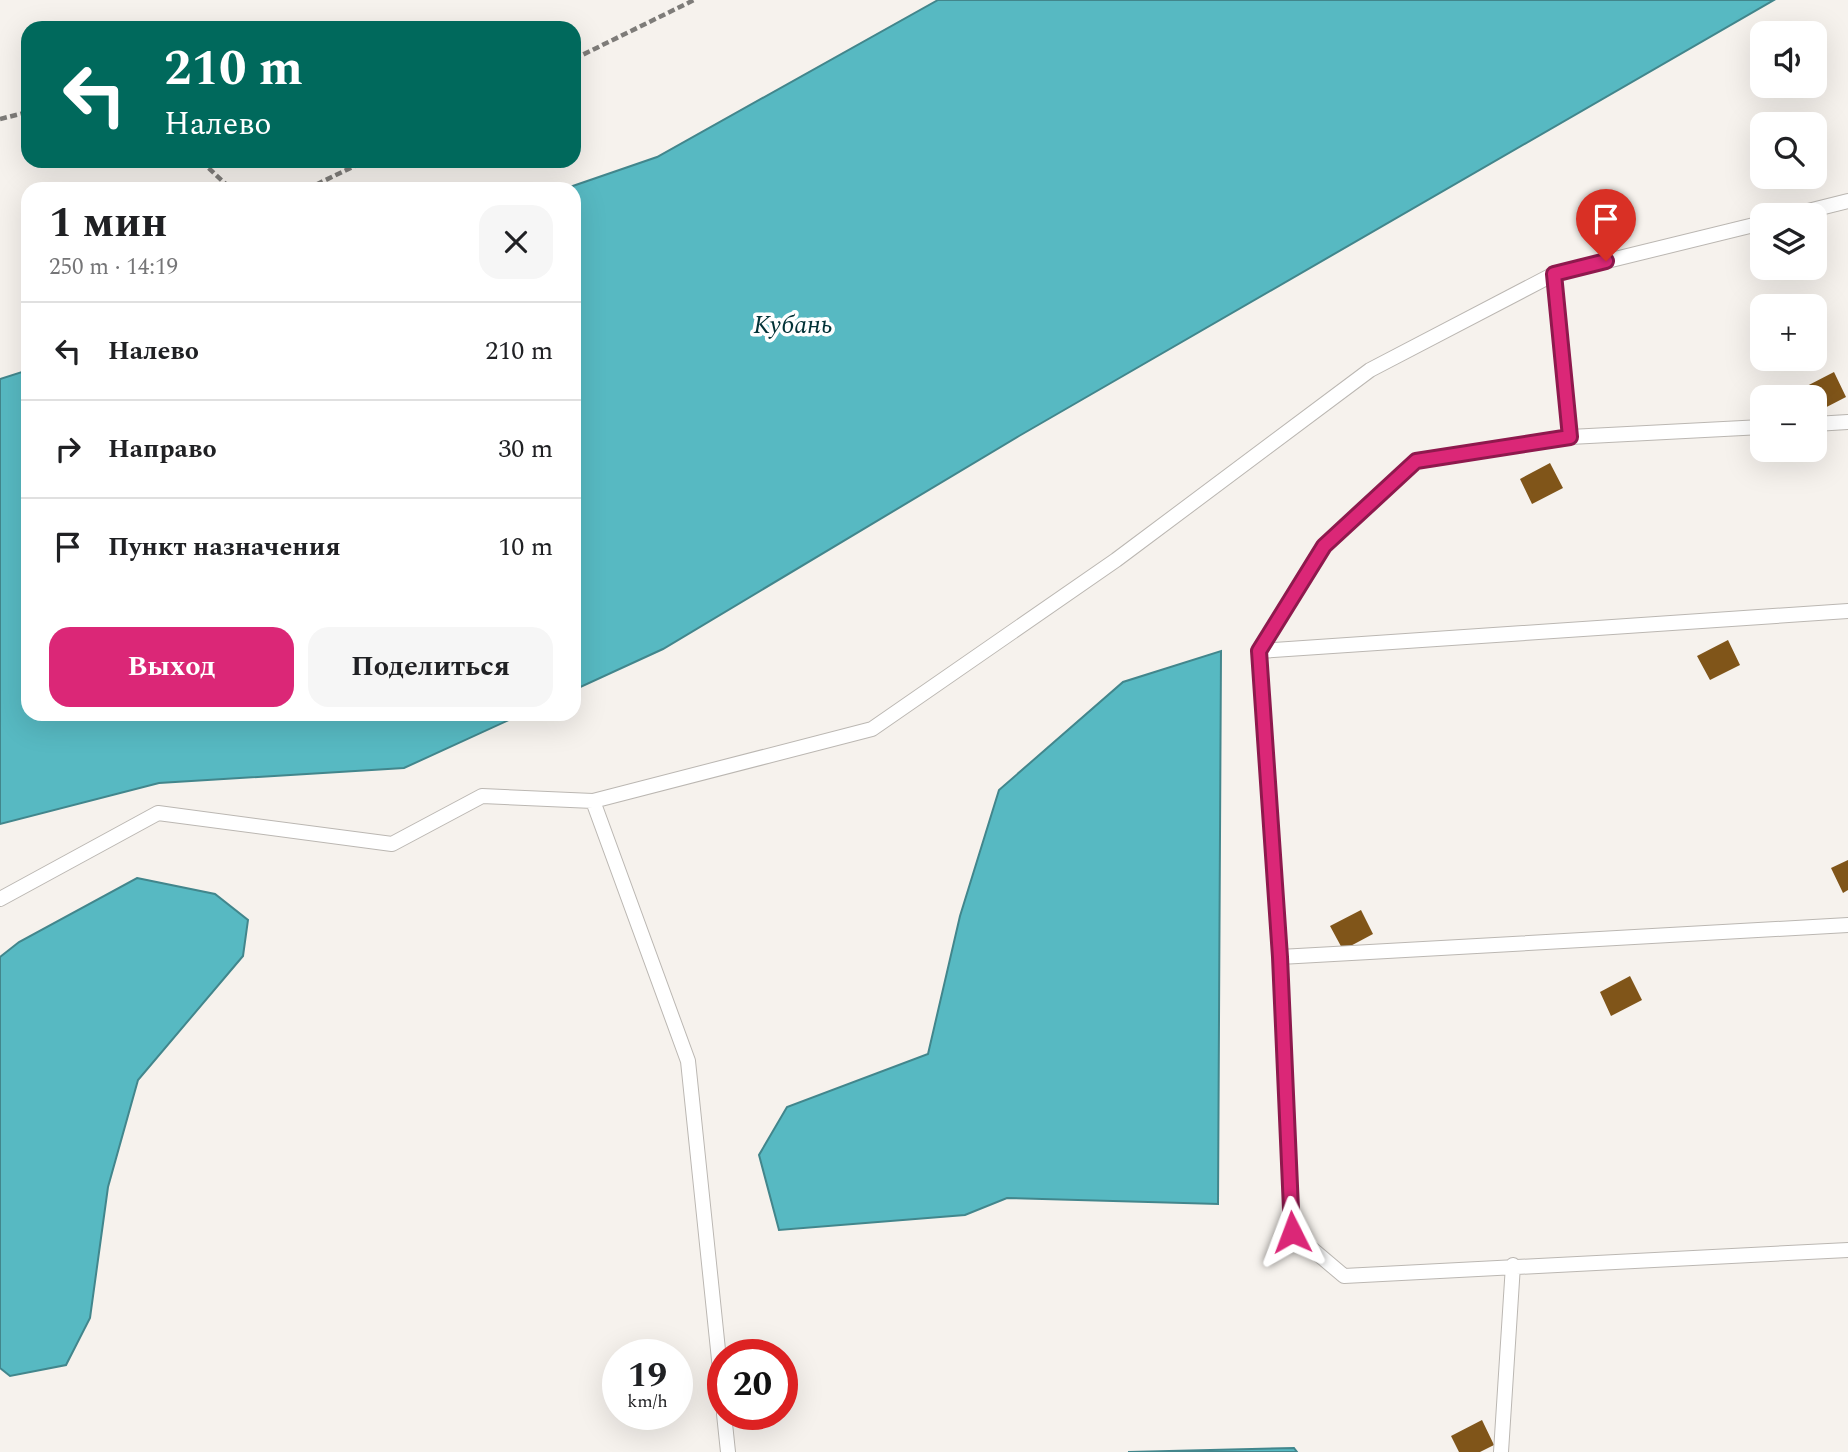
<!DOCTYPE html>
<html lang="ru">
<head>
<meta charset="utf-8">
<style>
  :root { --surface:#fff; --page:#f6f6f6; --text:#202124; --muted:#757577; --line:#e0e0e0; --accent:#db2777 }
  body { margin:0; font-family:Spectral,serif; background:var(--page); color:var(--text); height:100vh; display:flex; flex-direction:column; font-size:26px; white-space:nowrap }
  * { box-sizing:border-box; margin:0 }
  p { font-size:23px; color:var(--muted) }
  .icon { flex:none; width:38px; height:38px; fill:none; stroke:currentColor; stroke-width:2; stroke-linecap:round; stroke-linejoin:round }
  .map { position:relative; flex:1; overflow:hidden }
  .panel { position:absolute; left:21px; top:182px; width:560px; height:539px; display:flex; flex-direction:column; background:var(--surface); border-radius:21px; box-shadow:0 7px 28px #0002 }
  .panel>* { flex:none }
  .guide { position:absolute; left:21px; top:21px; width:560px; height:147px; border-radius:21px; box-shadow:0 7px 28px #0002; background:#00695c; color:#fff; overflow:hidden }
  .tools { position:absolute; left:1750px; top:21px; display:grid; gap:14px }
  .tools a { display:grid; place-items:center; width:77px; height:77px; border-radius:14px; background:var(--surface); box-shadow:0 7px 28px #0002; font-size:35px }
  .speed { position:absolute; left:602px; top:1339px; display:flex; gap:14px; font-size:35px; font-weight:700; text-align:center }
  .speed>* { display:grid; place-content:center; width:91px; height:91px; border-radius:50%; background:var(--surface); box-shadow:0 7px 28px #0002; line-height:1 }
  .speed small { font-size:18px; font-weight:400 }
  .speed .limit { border:10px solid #d22; background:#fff; color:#111 }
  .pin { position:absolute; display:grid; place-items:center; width:60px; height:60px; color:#fff; margin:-72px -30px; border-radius:50% 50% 50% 0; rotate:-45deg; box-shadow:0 0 7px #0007 }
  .pin .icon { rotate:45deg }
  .me { position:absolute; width:77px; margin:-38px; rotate:357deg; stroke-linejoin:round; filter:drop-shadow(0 0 5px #0008) }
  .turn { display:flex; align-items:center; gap:24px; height:147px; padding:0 28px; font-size:32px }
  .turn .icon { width:91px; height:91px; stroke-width:2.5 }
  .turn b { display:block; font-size:49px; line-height:60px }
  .round { display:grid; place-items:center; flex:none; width:74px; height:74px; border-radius:21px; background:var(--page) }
  .overview { display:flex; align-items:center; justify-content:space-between; height:119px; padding:0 28px }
  h1 { font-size:42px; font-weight:700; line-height:52px }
  .action { display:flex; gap:14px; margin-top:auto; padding:14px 28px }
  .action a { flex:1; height:80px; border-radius:21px; background:var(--accent); color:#fff; font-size:28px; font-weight:700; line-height:80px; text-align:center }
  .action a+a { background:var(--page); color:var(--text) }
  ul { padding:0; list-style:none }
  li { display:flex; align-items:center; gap:21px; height:98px; padding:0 28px; border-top:2px solid var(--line) }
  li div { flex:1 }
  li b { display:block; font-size:26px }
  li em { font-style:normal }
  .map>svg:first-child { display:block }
  .water { fill:#57b9c2; stroke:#42868c; stroke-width:2 }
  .building { fill:#805519 }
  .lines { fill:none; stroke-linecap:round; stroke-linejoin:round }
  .lane-casing { stroke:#bbb7b2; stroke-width:16 }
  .path { stroke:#7e7c79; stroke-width:4.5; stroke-dasharray:7 3.5; stroke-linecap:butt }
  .lane { stroke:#fff; stroke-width:14 }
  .route-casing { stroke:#8e194d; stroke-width:18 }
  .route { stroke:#db2777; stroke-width:12 }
  .labels { text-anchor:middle; stroke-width:7; stroke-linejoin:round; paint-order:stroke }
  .water-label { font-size:26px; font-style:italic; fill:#013237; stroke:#fff }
</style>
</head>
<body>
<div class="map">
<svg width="1848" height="1452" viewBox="0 0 1848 1452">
  <rect width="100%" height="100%" fill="#f6f2ed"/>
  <!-- water -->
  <path class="water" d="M 938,0 L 1774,0 L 1019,436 L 663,649 L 574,690 L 574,189 L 564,189 L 657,157 Z
    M 28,370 L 28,714 L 522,714 L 404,768 L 159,783 L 0,824 L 0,379 Z
    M 1221,651 L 1218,1204 L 1007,1198 L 965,1215 L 779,1230 L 759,1155 L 787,1107 L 928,1054 L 960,916 L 999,790 L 1123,682 Z
    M 137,878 L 215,894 L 248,920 L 243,956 L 138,1080 L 108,1187 L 90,1318 L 66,1365 L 10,1376 L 0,1368 L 0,957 L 19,942 Z
    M 1294,1448 L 1297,1452 L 1128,1452 Z"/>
  <!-- building -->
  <path class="building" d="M 1834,372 L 1846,397 L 1815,413 L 1815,397 L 1807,397 L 1803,388 Z
    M 1550,463 L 1563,488 L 1532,504 L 1520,479 Z
    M 1728,640 L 1740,665 L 1710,680 L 1697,656 Z
    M 1848,860 L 1848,890 L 1843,893 L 1831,868 Z
    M 1361,910 L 1373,934 L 1343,950 L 1330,926 Z
    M 1630,976 L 1642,1000 L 1611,1016 L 1600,992 Z
    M 1482,1420 L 1494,1445 L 1480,1452 L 1459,1452 L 1451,1436 Z"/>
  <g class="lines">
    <defs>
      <path id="lane" d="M 1792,215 L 1848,201
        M 1554,274 L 1570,437
        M 1815,424 L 1848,422
        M 1762,427 L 1570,437 L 1416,461 L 1324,546 L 1259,651 L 1280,957 L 1292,1232 L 1344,1276 L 1848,1250
        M 1259,651 L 1848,611
        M 0,899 L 158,813 L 392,844 L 482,796 L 593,801
        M 1280,957 L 1848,925
        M 723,1398 L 688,1061 L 593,801 L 872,729 L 1116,560 L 1370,370 L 1554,274 L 1762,223
        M 724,1414 L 728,1452
        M 1501,1452 L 1513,1265"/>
    </defs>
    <!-- lane casing -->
    <use href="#lane" class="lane-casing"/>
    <!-- path -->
    <path class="path" d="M 574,59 L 694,0
      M 0,119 L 28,112
      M 201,161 L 231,189
      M 307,189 L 365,161"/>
    <!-- lane -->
    <use href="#lane" class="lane"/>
  </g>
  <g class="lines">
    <defs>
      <path id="route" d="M 1292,1232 L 1280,957 L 1259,651 L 1324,546 L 1416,461 L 1570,437 L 1554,274 L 1606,261"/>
    </defs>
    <!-- route casing -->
    <use href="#route" class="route-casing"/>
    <!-- route -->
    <use href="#route" class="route"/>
  </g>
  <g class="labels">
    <!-- water labels -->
    <g class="water-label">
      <text x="793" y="333">Кубань</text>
    </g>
  </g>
</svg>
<div class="tools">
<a><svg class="icon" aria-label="sound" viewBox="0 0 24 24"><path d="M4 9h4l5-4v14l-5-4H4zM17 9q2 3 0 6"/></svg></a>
<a><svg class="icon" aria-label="search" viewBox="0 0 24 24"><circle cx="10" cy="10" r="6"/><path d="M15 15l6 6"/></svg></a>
<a><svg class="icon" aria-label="layers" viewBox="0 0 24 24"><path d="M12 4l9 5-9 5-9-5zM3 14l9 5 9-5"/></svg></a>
<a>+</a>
<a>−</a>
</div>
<div class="speed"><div>19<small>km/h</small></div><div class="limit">20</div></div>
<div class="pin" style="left:1606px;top:261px;background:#d93025"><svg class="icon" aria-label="arrive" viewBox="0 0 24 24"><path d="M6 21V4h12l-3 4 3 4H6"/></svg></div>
<svg class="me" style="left:1292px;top:1232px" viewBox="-20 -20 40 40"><path d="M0-17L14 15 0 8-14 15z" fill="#db2777" stroke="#fff" stroke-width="4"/></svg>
<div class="guide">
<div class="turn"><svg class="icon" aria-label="left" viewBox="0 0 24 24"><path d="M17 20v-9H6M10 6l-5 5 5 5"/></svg><div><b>210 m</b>Налево</div></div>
</div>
<section class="panel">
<div class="overview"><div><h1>1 мин</h1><p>250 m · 14:19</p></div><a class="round"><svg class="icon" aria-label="close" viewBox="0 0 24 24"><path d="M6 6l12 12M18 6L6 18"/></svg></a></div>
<ul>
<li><svg class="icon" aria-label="left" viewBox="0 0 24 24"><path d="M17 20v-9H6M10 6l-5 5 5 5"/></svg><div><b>Налево</b></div><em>210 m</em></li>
<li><svg class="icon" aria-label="right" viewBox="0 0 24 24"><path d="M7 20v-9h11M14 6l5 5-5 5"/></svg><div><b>Направо</b></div><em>30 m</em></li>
<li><svg class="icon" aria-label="arrive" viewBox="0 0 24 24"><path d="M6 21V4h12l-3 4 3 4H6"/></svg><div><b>Пункт назначения</b></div><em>10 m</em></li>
</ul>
<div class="action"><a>Выход</a><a>Поделиться</a></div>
</section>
</div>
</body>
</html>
